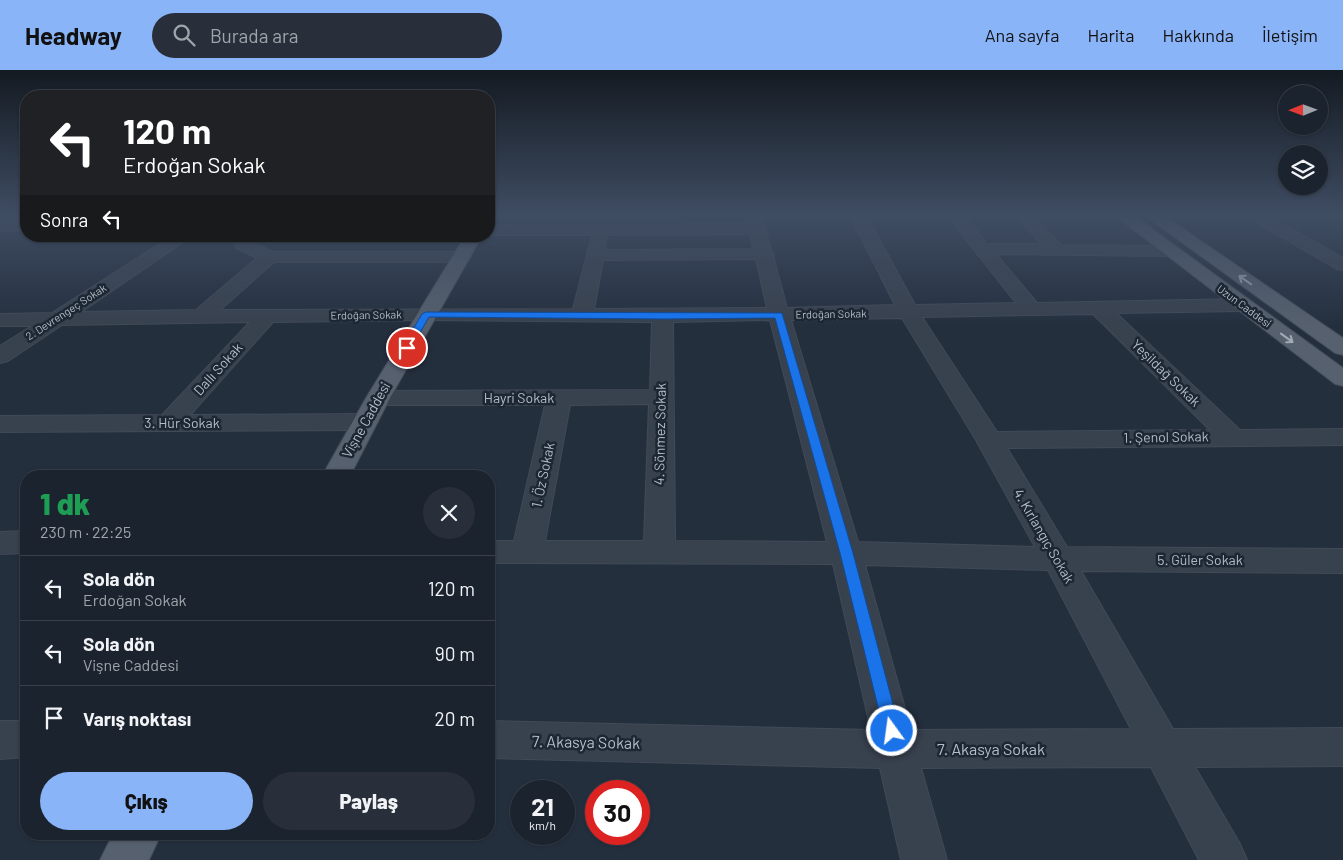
<!DOCTYPE html>
<html lang="tr">
<head>
<meta charset="utf-8">
<style>
  :root { --surface:#1b232e; --page:#282f3a; --text:#f1f3f6; --muted:#a0a4aa; --line:#39404a; --accent:#8ab4f8 }
  body { margin:0; font-family:Barlow,sans-serif; background:var(--page); color:var(--text); height:100vh; display:flex; flex-direction:column; font-size:19px; white-space:nowrap }
  * { box-sizing:border-box; margin:0 }
  p { font-size:16px; color:var(--muted) }
  .icon { flex:none; width:28px; height:28px; fill:none; stroke:currentColor; stroke-width:2; stroke-linecap:round; stroke-linejoin:round }
  .map { position:relative; flex:1; overflow:hidden }
  .side { position:absolute; left:20px; top:400px; width:475px; height:370px; display:flex; flex-direction:column; background:var(--surface); border-radius:20px; box-shadow:0 1px 4px #0004,0 0 0 1px var(--line) }
  .side>* { flex:none }
  .banner { position:absolute; left:20px; top:20px; width:475px; height:152px; border-radius:20px; box-shadow:0 1px 4px #0004,0 0 0 1px var(--line); background:#202124; color:#fff; overflow:hidden }
  .needle { width:32px; rotate:269deg }
  .buttons { position:absolute; left:1278px; top:15px; display:grid; gap:10px }
  .buttons a { display:grid; place-items:center; width:50px; height:50px; border-radius:50%; background:var(--surface); box-shadow:0 1px 4px #0004,0 0 0 1px var(--line); font-size:25px }
  .speed { position:absolute; left:510px; top:710px; display:flex; gap:10px; font-size:25px; font-weight:700; text-align:center }
  .speed>* { display:grid; place-content:center; width:65px; height:65px; border-radius:50%; background:var(--surface); box-shadow:0 1px 4px #0004,0 0 0 1px var(--line); line-height:1 }
  .speed small { font-size:12px; font-weight:400 }
  .speed .limit { border:8px solid #d22; background:#fff; color:#111 }
  .pin { position:absolute; display:grid; place-items:center; width:42px; height:42px; color:#fff; margin:-21px; border:2px solid #fff; border-radius:50%; box-shadow:0 1px 5px #0007 }
  .me { position:absolute; width:55px; margin:-28px; rotate:346deg; stroke-linejoin:round; filter:drop-shadow(0 0 4px #0008) }
  .turn { display:flex; align-items:center; gap:18px; height:105px; padding:0 20px; font-size:22px }
  .turn .icon { width:65px; height:65px; stroke-width:2.5 }
  .turn b { display:block; font-size:35px; line-height:42px }
  .then { display:flex; align-items:center; height:48px; padding:0 20px; background:#0003; gap:10px; font-size:19px }
  .round { display:grid; place-items:center; flex:none; width:52px; height:52px; border-radius:26px; background:var(--page) }
  .summary { display:flex; align-items:center; justify-content:space-between; height:85px; padding:0 20px }
  h1 { font-size:30px; font-weight:800; line-height:38px; color:#1e9e55 }
  .action { display:flex; gap:10px; margin-top:auto; padding:10px 20px }
  .action a { flex:1; height:58px; border-radius:30px; background:var(--accent); color:#111; font-size:20px; font-weight:800; line-height:58px; text-align:center }
  .action a+a { background:var(--page); color:var(--text) }
  ul { padding:0; list-style:none }
  li { display:flex; align-items:center; gap:15px; height:65px; padding:0 20px; border-top:1px solid var(--line) }
  li div { flex:1 }
  li b { display:block; font-size:19px }
  li em { font-style:normal }
  header { display:flex; align-items:center; gap:30px; box-sizing:border-box; height:70px; padding:0 25px; background:var(--accent); color:#111 }
  header strong { font-size:24px }
  nav { display:flex; gap:28px; margin-inline-start:auto; font-size:18px }
  .search { width:350px; height:45px; background:var(--page); display:flex; align-items:center; gap:12px; box-sizing:border-box; padding:0 18px; border-radius:28px; color:var(--muted); font-size:19px }
  .map>svg:first-child { display:block }
  .lines { fill:none; stroke-linecap:round; stroke-linejoin:round }
  .minor-casing { stroke:#414a57; stroke-width:2 }
  .major-casing { stroke:#414a57; stroke-width:2 }
  .minor { fill:#38414e; fill-rule:evenodd }
  .major { fill:#56606e; fill-rule:evenodd }
  .oneway { stroke:#a1aab7 }
  .route { fill:#1a73e8; stroke:#114b97 }
  .labels { text-anchor:middle; stroke-width:5; stroke-linejoin:round; paint-order:stroke }
  .far-street-label { font-size:11px; fill:#b4bcc9; stroke:#1d2633 }
  .street-label { font-size:14px; fill:#b4bcc9; stroke:#1d2633 }
  .near-street-label { font-size:16px; fill:#b4bcc9; stroke:#1d2633 }
</style>
</head>
<body>
<header>
<strong>Headway</strong>
<div class="search"><svg class="icon" aria-label="search" viewBox="0 0 24 24"><circle cx="10" cy="10" r="6"/><path d="M15 15l6 6"/></svg>Burada ara</div>
<nav><a>Ana sayfa</a><a>Harita</a><a>Hakkında</a><a>İletişim</a></nav>
</header>
<div class="map">
<svg width="1343" height="790" viewBox="0 0 1343 790">
  <rect width="100%" height="100%" fill="#242f3e"/>
  <g class="lines">
    <defs>
      <path id="minor" d="M 745,145 L 761,145 L 771,180 L 774,184 L 773,186 L 787,238 L 895,235 L 850,145 L 866,145 L 915,235 L 1016,233 L 947,145 L 964,145 L 987,174 L 1041,174 L 1015,145 L 1032,145 L 1061,175 L 1169,176 L 1175,177 L 1178,181 L 1175,185 L 1169,186 L 996,184 L 1037,233 L 1242,229 L 1249,231 L 1252,235 L 1249,239 L 1242,241 L 1116,243 L 1240,360 L 1343,359 L 1343,375 L 1007,378 L 1067,477 L 1343,479 L 1343,503 L 1081,501 L 1173,659 L 1343,658 L 1343,696 L 1195,697 L 1240,774 L 1247,790 L 1199,790 L 1151,697 L 921,698 L 947,790 L 901,790 L 880,698 L 489,688 L 489,651 L 871,660 L 833,494 L 489,493 L 489,471 L 514,471 L 545,335 L 378,335 L 369,333 L 366,328 L 369,323 L 378,321 L 650,320 L 652,252 L 426,250 L 273,252 L 190,345 L 365,344 L 374,347 L 378,352 L 374,357 L 365,360 L 0,362 L 0,346 L 162,345 L 250,252 L 62,255 L 8,291 L 0,293 L 0,276 L 32,256 L 0,256 L 0,244 L 52,243 L 172,166 L 192,166 L 81,242 L 196,240 L 257,188 L 237,178 L 234,174 L 240,166 L 257,166 L 253,172 L 272,182 L 462,182 L 468,183 L 471,187 L 468,191 L 462,192 L 274,192 L 220,240 L 573,239 L 592,165 L 489,165 L 489,155 L 747,154 ZM 750,164 L 753,179 L 605,180 L 606,165 ZM 756,189 L 767,238 L 594,239 L 603,190 ZM 1093,244 L 1210,360 L 997,362 L 922,247 ZM 902,248 L 976,370 L 1035,477 L 858,472 L 791,250 ZM 770,250 L 827,472 L 675,471 L 673,252 ZM 649,334 L 644,471 L 545,471 L 570,335 ZM 865,495 L 1048,500 L 1131,659 L 911,660 Z
        M 1247,145 L 1267,145 L 1343,188 L 1343,200 L 1337,199 L 1249,148 Z
        M 26,150 L 26,160 L 0,161 L 0,151 Z
        M 26,461 L 26,483 L 0,484 L 0,462 Z
        M 0,651 L 26,651 L 26,687 L 0,689 Z"/>
      <path id="major" d="M 1114,145 L 1133,145 L 1343,298 L 1343,316 L 1335,314 Z
        M 1144,145 L 1163,145 L 1343,268 L 1343,285 L 1335,283 Z
        M 465,166 L 482,166 L 390,328 L 350,406 L 322,406 L 366,328 Z
        M 113,764 L 161,764 L 149,790 L 100,790 Z"/>
    </defs>
    <!-- minor casing -->
    <use href="#minor" class="minor-casing"/>
    <!-- major casing -->
    <use href="#major" class="major-casing"/>
    <!-- minor -->
    <use href="#minor" class="minor"/>
    <!-- major -->
    <use href="#major" class="major"/>
  </g>
  <!-- one-way arrows -->
  <defs><path id="oneway-shaft" d="M-6 0H5M1.5-3L5.5 0L1.5 3" fill="none" stroke-width="1.6" stroke-linecap="round" stroke-linejoin="round" transform="scale(1.25)"/></defs>
  <g class="oneway">
    <use href="#oneway-shaft" transform="translate(1245 210) rotate(-145)"/>
    <use href="#oneway-shaft" transform="translate(1287 268) rotate(36)"/>
  </g>
  <!-- sky -->
  <linearGradient id="sky" x2="0" y2="1"><stop stop-color="#141a22"/><stop offset="0.57" stop-color="#3f4d63"/><stop offset="1" stop-color="#3f4d63" stop-opacity="0"/></linearGradient>
  <rect width="1343" height="256" fill="url(#sky)"/>
  <!-- route -->
  <path class="route" d="M 426,242 L 782,243 L 853,483 L 900,661 L 898,667 L 892,669 L 886,667 L 884,661 L 840,483 L 775,248 L 663,249 L 429,247 L 410,280 L 404,280 L 402,278 L 422,244 Z"/>
  <g class="labels">
    <!-- far-street labels -->
    <g class="far-street-label">
      <text transform="translate(1244 236) rotate(36)" y="4">Uzun Caddesi</text>
      <text transform="translate(66 242) rotate(-33)" y="4">2. Devrengeç Sokak</text>
      <text transform="translate(831 244) rotate(-1)" y="4">Erdoğan Sokak</text>
      <text transform="translate(366 245) rotate(-1)" y="4">Erdoğan Sokak</text>
    </g>
    <!-- street labels -->
    <g class="street-label">
      <text transform="translate(218 299) rotate(-48)" y="5">Dallı Sokak</text>
      <text transform="translate(1166 303) rotate(44)" y="5">Yeşildağ Sokak</text>
      <text x="519" y="333">Hayri Sokak</text>
      <text transform="translate(366 350) rotate(-61)" y="5">Vişne Caddesi</text>
      <text x="182" y="358">3. Hür Sokak</text>
      <text transform="translate(660 364) rotate(-89)" y="5">4. Sönmez Sokak</text>
      <text transform="translate(1166 367) rotate(-1)" y="5">1. Şenol Sokak</text>
      <text transform="translate(543 405) rotate(-78)" y="5">1. Öz Sokak</text>
      <text transform="translate(1044 466) rotate(60)" y="5">4. Kırlangıç Sokak</text>
      <text x="1200" y="495">5. Güler Sokak</text>
    </g>
    <!-- near-street labels -->
    <g class="near-street-label">
      <text transform="translate(586 672) rotate(1)" y="6">7. Akasya Sokak</text>
      <text x="991" y="685">7. Akasya Sokak</text>
    </g>
  </g>
</svg>
<div class="buttons">
<a><svg class="needle" viewBox="-14 -14 28 28"><path d="M0-13l5 13h-10z" fill="#e53935"/><path d="M0 13l5-13h-10z" fill="#a0a4aa"/></svg></a>
<a><svg class="icon" aria-label="layers" viewBox="0 0 24 24"><path d="M12 4l9 5-9 5-9-5zM3 14l9 5 9-5"/></svg></a>
</div>
<div class="speed"><div>21<small>km/h</small></div><div class="limit">30</div></div>
<div class="pin" style="left:407px;top:278px;background:#d93025"><svg class="icon" aria-label="arrive" viewBox="0 0 24 24"><path d="M6 21V4h12l-3 4 3 4H6"/></svg></div>
<svg class="me" style="left:892px;top:661px" viewBox="-20 -20 40 40"><circle r="17" fill="#1a73e8" stroke="#fff" stroke-width="3"/><path d="M0-11L8 9 0 5-8 9z" fill="#fff"/></svg>
<div class="banner">
<div class="turn"><svg class="icon" aria-label="left" viewBox="0 0 24 24"><path d="M17 20v-9H6M10 6l-5 5 5 5"/></svg><div><b>120 m</b>Erdoğan Sokak</div></div>
<div class="then">Sonra<svg class="icon" aria-label="left" viewBox="0 0 24 24"><path d="M17 20v-9H6M10 6l-5 5 5 5"/></svg></div>
</div>
<section class="side">
<div class="summary"><div><h1>1 dk</h1><p>230 m · 22:25</p></div><a class="round"><svg class="icon" aria-label="close" viewBox="0 0 24 24"><path d="M6 6l12 12M18 6L6 18"/></svg></a></div>
<ul>
<li><svg class="icon" aria-label="left" viewBox="0 0 24 24"><path d="M17 20v-9H6M10 6l-5 5 5 5"/></svg><div><b>Sola dön</b><p>Erdoğan Sokak</p></div><em>120 m</em></li>
<li><svg class="icon" aria-label="left" viewBox="0 0 24 24"><path d="M17 20v-9H6M10 6l-5 5 5 5"/></svg><div><b>Sola dön</b><p>Vişne Caddesi</p></div><em>90 m</em></li>
<li><svg class="icon" aria-label="arrive" viewBox="0 0 24 24"><path d="M6 21V4h12l-3 4 3 4H6"/></svg><div><b>Varış noktası</b></div><em>20 m</em></li>
</ul>
<div class="action"><a>Çıkış</a><a>Paylaş</a></div>
</section>
</div>
</body>
</html>
